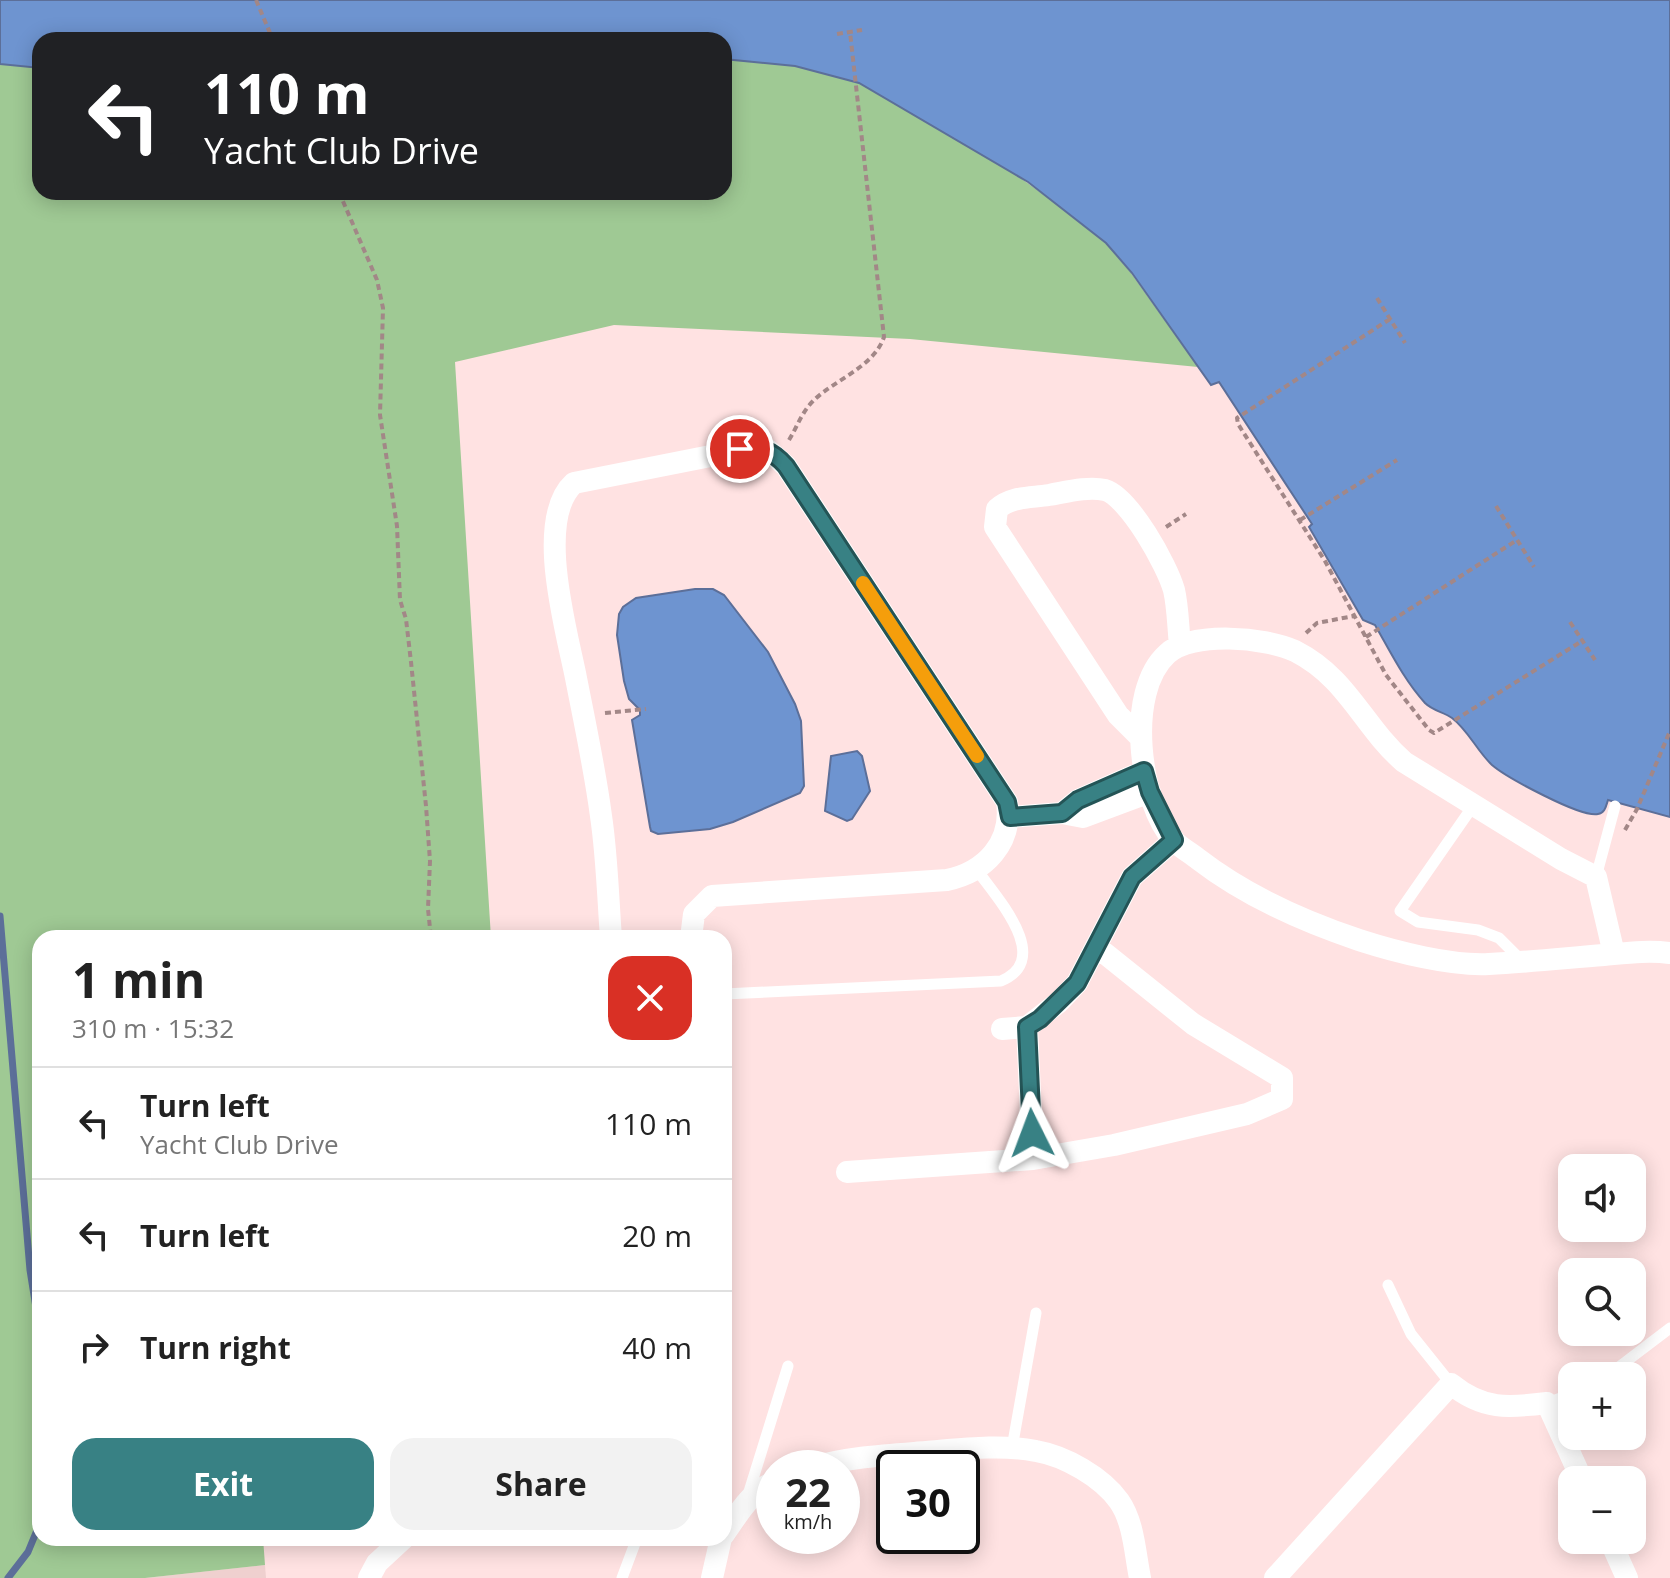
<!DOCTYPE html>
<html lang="en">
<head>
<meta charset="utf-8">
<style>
  :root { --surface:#fff; --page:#f2f2f2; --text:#222; --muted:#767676; --line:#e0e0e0; --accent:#388184 }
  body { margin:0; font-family:"Open Sans",sans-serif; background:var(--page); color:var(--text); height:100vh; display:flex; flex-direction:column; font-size:30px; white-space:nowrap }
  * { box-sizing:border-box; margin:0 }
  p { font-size:26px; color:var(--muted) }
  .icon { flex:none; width:44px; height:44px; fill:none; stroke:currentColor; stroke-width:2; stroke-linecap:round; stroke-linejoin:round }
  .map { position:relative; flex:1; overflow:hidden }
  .drawer { position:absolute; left:32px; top:930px; width:700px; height:616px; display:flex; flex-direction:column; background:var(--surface); border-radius:24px; box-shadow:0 4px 20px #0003 }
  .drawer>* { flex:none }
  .banner { position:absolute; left:32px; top:32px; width:700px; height:168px; border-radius:24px; box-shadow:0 4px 20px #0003; background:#202124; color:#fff; overflow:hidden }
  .tools { position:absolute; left:1558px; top:1154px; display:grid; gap:16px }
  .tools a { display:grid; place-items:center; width:88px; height:88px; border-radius:16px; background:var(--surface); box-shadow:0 4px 20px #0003; font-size:40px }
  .speed { position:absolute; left:756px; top:1450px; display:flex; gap:16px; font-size:40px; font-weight:700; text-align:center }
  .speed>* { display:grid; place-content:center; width:104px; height:104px; border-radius:50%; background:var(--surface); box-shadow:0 4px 20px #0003; line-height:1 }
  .speed small { font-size:20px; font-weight:400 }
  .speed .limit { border:4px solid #111; border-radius:12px; background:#fff; color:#111 }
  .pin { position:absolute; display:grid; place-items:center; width:68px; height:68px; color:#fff; margin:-34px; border:4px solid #fff; border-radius:50%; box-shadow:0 2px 8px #0007 }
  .me { position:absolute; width:88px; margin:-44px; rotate:357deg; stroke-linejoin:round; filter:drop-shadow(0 0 6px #0008) }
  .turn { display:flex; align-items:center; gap:28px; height:168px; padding:0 40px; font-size:36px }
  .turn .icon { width:104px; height:104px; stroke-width:2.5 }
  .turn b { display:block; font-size:56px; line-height:68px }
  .round { display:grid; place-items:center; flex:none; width:84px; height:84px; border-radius:24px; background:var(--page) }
  .head { display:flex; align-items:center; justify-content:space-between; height:136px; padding:0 40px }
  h1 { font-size:48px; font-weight:700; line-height:60px }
  .button { display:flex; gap:16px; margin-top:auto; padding:16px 40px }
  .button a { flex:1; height:92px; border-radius:24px; background:var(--accent); color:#fff; font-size:32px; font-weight:700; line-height:92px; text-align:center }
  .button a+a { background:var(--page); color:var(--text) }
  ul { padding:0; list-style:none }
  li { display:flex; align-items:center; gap:24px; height:112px; padding:0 40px; border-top:2px solid var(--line) }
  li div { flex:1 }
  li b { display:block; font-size:30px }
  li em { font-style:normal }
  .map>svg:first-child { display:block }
  .built { fill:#efd0cf }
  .green { fill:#9fc994 }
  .water { fill:#6e94d0; stroke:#5c6f99; stroke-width:2 }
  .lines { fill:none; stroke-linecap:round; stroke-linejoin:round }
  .stream { stroke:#5c6f99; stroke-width:7 }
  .path { stroke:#a28787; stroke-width:4; stroke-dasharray:6 4; stroke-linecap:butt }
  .lane { stroke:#fff; stroke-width:11 }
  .street { stroke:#fff; stroke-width:22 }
  .route-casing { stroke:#245456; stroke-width:20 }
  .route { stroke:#388184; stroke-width:14 }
  .slow { stroke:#f59e0b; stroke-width:14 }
</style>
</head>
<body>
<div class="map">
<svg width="1670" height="1578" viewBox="0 0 1670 1578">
  <rect width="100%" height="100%" fill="#ffe2e2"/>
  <!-- built -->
  <path class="built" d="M 265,1565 L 266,1578 L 145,1578 Z"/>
  <!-- green -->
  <path class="green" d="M 724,59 L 795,66 L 859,83 L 1004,166 L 1069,213 L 1106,243 L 1131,273 L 1198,367 L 910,339 L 614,325 L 455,362 L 491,938 L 40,938 L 40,1538 L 263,1538 L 265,1565 L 145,1578 L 0,1578 L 0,64 L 40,68 L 40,192 L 724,192 Z"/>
  <!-- water -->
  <path class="water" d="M 0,0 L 1670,0 L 1670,817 L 1608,800 C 1606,806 1605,813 1598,814 C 1581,818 1506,777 1492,765 C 1477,751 1468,730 1452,718 C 1444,712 1433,711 1425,703 C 1404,680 1390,651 1375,625 L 1363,620 L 1309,527 L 1312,524 L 1219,382 L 1211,385 L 1132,273 L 1106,243 L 1028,182 L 859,83 L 795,66 L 724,59 L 724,40 L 40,40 L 40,68 L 0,64 Z
    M 695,589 L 713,589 L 724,595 L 768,652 L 795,704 L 801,721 L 804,786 L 800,793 L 733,822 L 710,829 L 658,834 L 651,831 L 650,827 L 632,720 L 640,715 L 640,710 L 629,699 L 624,681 L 617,635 L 619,614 L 623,607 L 636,598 Z
    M 857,751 L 862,756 L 870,791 L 852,819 L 847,821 L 825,811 L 831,756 Z"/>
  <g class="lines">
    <!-- stream -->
    <path class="stream" d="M 0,916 L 30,1270 L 40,1333
      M 8,1578 L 28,1552 L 40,1523"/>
    <!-- path -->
    <path class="path" d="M 256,0 L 273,40
      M 837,34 L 862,30
      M 339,192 L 377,280 L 383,308 L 380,415 L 397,526 L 400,600 L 406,619 L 411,662 L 426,806 L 430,861 L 428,909 L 431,938
      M 1377,298 L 1405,343
      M 1390,319 L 1237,418 L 1238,424 L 1325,561 L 1386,675 L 1429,730 L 1434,733 L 1582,641
      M 789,440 C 797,427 802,412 813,401 C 834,380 874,367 884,337 L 850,32
      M 1496,506 L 1534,567
      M 1300,520 L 1397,460
      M 1166,527 L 1186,514
      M 1570,622 L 1595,660
      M 1306,633 L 1317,623 L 1354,616
      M 1366,637 L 1517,540
      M 605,713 L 646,709
      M 1625,830 L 1637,809 L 1670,731"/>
    <!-- lane -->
    <path class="lane" d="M 1473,806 L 1400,911 L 1418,922 L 1478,930 L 1499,938 L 1522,961
      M 1596,877 L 1615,806
      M 724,994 L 1001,981 C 1054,959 996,897 977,870
      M 1388,1285 L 1411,1334 L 1451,1384
      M 1607,1376 L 1670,1328
      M 1547,1403 L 1572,1394
      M 1012,1448 L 1036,1313
      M 748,1495 L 788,1366
      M 622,1578 L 637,1538"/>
    <!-- street -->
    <path class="street" d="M 1140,737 L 1118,715 L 995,527 L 997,509 C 1012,496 1030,498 1049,495 C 1066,492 1088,486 1105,490 C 1129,497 1167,565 1174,590 C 1178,607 1178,627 1180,645
      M 1144,771 L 1078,800 L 1062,813 L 1083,817 L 1150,792
      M 1010,817 L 1062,813
      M 611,938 C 608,898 607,856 601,816 C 595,770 585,724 576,678 C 567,632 534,519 574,483 L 756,447 L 768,450 L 786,466 L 1007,802 C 1013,843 985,872 947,880 L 712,896 L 694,914 L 691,938
      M 1614,954 L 1596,877 L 1561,859 L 1404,762 C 1362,725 1348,678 1295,651 C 1265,637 1192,631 1167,654 C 1125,692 1139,802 1174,841 C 1181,848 1191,853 1198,859 C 1246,896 1302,921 1359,940 C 1396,952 1451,966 1489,964 C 1528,962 1566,958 1604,955 C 1626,953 1648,950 1670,953
      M 1002,1029 L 1027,1027
      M 1033,1159 L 1027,1027 L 1059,1002 L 1077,983 L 1132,877 L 1174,840
      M 847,1172 L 1033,1159 L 1114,1145 L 1247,1114 L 1282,1099 L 1282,1078 L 1193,1024 L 1097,947
      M 810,1468 C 848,1457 887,1455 926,1452 C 962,1449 1001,1444 1036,1451 C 1065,1456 1102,1477 1119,1501 C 1134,1522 1135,1554 1140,1578
      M 724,1534 C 739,1513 750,1492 774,1482
      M 1610,1540 L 1627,1578
      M 369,1578 L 377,1563 L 404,1538
      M 712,1578 L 721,1538
      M 1275,1578 L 1451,1384 C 1483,1410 1508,1408 1547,1403 L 1582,1480"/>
  </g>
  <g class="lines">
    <defs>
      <path id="route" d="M 740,449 C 760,446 772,450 786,466 L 1007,802 L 1010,817 L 1062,813 L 1078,800 L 1144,771 L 1150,792 L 1174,840 L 1132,877 L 1077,983 L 1040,1019 L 1027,1027 L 1032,1133"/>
    </defs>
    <!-- route casing -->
    <use href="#route" class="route-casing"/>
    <!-- route -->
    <use href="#route" class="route"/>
    <!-- slow -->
    <path class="slow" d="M 863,583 L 977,756"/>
  </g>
</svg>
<div class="tools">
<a><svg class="icon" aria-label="sound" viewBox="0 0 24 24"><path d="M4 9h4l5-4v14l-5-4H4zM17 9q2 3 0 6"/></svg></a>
<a><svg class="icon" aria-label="search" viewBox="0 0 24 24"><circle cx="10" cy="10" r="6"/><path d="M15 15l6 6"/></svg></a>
<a>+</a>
<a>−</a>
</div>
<div class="speed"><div>22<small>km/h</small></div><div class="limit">30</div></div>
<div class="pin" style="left:740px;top:449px;background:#d93025"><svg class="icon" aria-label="arrive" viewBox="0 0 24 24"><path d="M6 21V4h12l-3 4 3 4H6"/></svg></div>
<svg class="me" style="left:1032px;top:1133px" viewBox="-20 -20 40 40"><path d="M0-17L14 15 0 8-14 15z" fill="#388184" stroke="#fff" stroke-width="4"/></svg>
<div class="banner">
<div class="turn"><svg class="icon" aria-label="left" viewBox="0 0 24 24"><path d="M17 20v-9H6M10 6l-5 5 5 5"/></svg><div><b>110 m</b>Yacht Club Drive</div></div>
</div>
<section class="drawer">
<div class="head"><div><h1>1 min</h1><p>310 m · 15:32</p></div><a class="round" style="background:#d93025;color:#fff"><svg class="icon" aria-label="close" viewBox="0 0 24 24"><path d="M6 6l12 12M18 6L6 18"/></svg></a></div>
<ul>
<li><svg class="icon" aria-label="left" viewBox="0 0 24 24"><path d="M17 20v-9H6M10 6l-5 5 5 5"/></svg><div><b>Turn left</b><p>Yacht Club Drive</p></div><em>110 m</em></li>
<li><svg class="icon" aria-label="left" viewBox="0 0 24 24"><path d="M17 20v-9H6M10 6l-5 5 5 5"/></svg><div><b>Turn left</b></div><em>20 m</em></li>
<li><svg class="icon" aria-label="right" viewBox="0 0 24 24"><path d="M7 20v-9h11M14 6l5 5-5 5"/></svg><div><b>Turn right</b></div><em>40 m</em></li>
</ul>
<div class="button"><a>Exit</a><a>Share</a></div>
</section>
</div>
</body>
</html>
